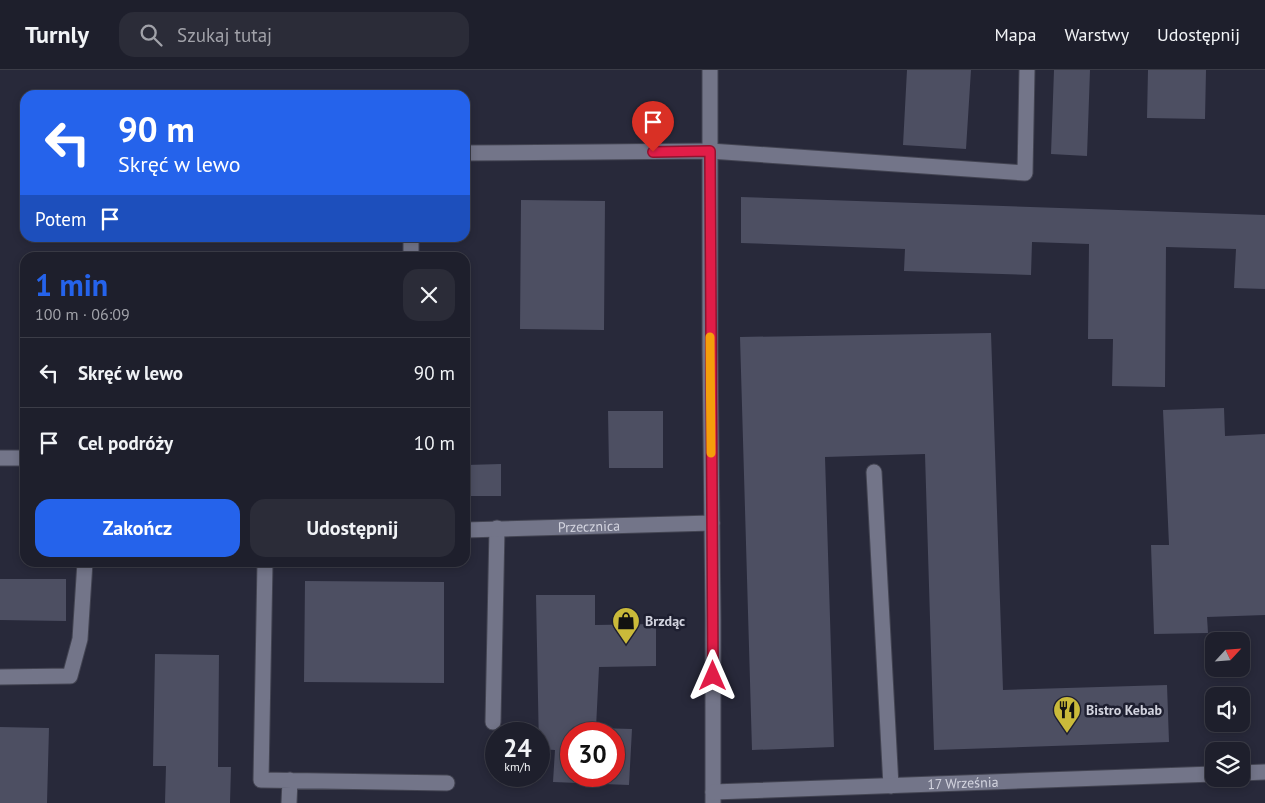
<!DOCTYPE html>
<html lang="pl">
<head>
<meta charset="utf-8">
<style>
  :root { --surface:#1e1f2c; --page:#2b2c38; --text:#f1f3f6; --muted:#a1a2a9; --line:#3c3d48; --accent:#2563eb }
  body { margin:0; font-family:"PT Sans",sans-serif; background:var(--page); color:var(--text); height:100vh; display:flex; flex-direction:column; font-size:19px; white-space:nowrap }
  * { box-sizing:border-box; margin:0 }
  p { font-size:16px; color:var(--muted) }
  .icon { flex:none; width:28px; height:28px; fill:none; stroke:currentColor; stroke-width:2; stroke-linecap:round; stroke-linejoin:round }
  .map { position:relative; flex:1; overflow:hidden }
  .details { position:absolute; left:20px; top:182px; width:450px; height:315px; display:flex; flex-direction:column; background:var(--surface); border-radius:15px; box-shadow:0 2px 8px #0003,0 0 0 1px var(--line) }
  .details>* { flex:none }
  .guide { position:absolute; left:20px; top:20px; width:450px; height:152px; border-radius:15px; box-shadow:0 2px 8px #0003,0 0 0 1px var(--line); background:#2563eb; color:#fff; overflow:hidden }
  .needle { width:32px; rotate:64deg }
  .fabs { position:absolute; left:1205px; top:562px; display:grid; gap:10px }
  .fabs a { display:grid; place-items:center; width:45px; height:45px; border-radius:10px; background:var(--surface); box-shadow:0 2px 8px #0003,0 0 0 1px var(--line); font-size:25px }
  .speed { position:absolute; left:485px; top:652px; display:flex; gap:10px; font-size:25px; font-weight:700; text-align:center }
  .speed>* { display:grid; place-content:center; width:65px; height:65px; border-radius:50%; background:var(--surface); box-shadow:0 2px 8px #0003,0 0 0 1px var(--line); line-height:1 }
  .speed small { font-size:12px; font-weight:400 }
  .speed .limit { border:8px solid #d22; background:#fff; color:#111 }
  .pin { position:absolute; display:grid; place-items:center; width:42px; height:42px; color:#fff; margin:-51px -21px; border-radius:50% 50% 50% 0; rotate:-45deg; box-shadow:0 0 5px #0007 }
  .pin .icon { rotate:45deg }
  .me { position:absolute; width:55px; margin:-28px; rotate:0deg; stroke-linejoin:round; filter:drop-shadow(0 0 4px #0008) }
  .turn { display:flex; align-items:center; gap:18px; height:105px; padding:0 15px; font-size:22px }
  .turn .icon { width:65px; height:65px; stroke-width:2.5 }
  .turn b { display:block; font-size:35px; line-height:42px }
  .then { display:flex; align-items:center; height:48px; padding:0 15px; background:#0003; gap:10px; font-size:19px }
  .round { display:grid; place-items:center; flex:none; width:52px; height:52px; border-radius:15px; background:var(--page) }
  .headline { display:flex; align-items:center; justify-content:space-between; height:85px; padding:0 15px }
  h1 { font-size:30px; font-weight:700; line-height:38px; color:var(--accent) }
  .button { display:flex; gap:10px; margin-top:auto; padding:10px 15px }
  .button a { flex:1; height:58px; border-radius:15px; background:var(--accent); color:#fff; font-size:20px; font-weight:700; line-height:58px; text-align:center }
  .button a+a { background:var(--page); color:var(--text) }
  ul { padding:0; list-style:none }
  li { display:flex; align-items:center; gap:15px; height:70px; padding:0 15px; border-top:1px solid var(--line) }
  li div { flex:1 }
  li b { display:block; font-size:19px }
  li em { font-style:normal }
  header { display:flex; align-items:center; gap:30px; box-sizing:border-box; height:70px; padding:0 25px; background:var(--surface); border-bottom:1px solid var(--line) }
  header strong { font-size:24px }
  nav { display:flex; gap:28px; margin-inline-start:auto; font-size:18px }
  .search { width:350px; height:45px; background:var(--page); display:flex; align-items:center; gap:12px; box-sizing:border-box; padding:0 18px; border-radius:15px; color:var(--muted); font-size:19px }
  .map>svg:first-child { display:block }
  .building { fill:#4d4f62; fill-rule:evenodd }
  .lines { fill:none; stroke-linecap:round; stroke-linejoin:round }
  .lane-casing { stroke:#434452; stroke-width:17 }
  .street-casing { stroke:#434452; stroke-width:17 }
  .lane { stroke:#737589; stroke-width:15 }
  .street { stroke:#737589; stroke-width:15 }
  .route-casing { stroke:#92132f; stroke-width:12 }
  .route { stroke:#e11d48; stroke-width:9 }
  .slow { stroke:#f59e0b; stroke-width:9 }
  .labels { text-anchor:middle; stroke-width:5; stroke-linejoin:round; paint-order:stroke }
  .street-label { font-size:14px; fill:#d3d4df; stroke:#1e1f30 }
  .poi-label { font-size:14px; font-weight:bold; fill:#d3d4df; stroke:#1e1f30; text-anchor:start }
</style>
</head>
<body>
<header>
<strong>Turnly</strong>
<div class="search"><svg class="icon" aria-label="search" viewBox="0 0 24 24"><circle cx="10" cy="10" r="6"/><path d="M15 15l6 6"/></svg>Szukaj tutaj</div>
<nav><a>Mapa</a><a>Warstwy</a><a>Udostępnij</a></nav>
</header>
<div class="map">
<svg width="1265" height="733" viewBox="0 0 1265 733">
  <rect width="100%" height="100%" fill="#28293a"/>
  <!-- building -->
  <path class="building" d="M 907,0 L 971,0 L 966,79 L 903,75 Z
    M 1054,0 L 1090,0 L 1087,86 L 1051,84 Z
    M 1148,0 L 1206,0 L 1205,49 L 1147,48 Z
    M 741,127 L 1265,145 L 1265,219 L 1234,218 L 1236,179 L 1166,177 L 1165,317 L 1112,316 L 1113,269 L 1088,269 L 1089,174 L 1032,172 L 1031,205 L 904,201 L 905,179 L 741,173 Z
    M 521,130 L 605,131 L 604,260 L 520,259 Z
    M 991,263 L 1003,620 L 1167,615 L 1169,672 L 934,680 L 925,384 L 825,387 L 834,677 L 752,680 L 740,267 Z
    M 1224,338 L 1225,366 L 1265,364 L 1265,545 L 1207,547 L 1208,563 L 1154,564 L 1151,475 L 1169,475 L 1163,340 Z
    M 608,341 L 663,341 L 663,398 L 609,398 Z
    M 501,394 L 501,426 L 466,426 L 466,395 Z
    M 0,509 L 66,509 L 66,551 L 0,550 Z
    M 305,511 L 444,512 L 444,613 L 304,612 Z
    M 536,525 L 595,525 L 595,555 L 656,554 L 656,596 L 599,597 L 596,658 L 632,659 L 629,715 L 553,712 L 555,680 L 539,679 ZM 571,664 L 614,664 L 614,706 L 571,706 Z
    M 155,584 L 219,585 L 218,697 L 231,697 L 230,733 L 165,733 L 166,696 L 153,696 Z
    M 0,657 L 49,658 L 47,733 L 0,733 Z"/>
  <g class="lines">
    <defs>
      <path id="lane" d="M 465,83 L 710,81 L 1025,103 L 1027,0
        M 411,168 L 411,188
        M 0,388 L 25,388
        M 874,402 L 891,716
        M 265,492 L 261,710 L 447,713
        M 0,607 L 70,606 L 80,569 L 85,492
        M 493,652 L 497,458
        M 289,733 L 290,710"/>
      <g id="street">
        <path d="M 710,0 L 710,280 L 713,549 L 713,733"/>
        <path id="s1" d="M 465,460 L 712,453"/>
        <path d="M 1241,703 L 1265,702"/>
        <path id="s2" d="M 713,722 L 1214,704"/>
      </g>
    </defs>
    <!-- lane casing -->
    <use href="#lane" class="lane-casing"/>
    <!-- street casing -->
    <use href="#street" class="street-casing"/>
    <!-- lane -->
    <use href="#lane" class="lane"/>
    <!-- street -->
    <use href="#street" class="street"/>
  </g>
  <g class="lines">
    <defs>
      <path id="route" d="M 653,82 L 710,81 L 713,606"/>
    </defs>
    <!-- route casing -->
    <use href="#route" class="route-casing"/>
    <!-- route -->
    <use href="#route" class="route"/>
    <!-- slow -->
    <path class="slow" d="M 710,267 L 711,383"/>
  </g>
  <!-- icons -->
  <defs>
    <symbol id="shop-pin" viewBox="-11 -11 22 30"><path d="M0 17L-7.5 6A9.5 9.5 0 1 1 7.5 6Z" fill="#caba3a" stroke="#1e1f30"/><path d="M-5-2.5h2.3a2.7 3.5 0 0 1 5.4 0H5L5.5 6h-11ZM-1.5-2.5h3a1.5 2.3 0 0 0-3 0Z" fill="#111"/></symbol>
    <symbol id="restaurant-pin" viewBox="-11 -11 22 30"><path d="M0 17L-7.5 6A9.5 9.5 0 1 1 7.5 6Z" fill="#caba3a" stroke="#1e1f30"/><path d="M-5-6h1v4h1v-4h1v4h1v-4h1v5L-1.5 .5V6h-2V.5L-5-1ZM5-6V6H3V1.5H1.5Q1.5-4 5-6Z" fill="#111"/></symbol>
  </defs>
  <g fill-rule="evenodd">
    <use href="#shop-pin" x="610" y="535" width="32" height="43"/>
    <use href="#restaurant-pin" x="1051" y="624" width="32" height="43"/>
  </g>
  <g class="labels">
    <!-- street labels -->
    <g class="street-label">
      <text dy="5" stroke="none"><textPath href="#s1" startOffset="124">Przecznica</textPath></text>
      <text dy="5" stroke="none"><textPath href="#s2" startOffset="250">17 Września</textPath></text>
    </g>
    <!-- poi labels -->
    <g class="poi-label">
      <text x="645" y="556">Brzdąc</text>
      <text x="1086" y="645">Bistro Kebab</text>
    </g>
  </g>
</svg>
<div class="fabs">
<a><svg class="needle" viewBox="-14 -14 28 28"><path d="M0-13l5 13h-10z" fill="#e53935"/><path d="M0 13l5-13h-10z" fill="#a1a2a9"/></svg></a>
<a><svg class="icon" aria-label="sound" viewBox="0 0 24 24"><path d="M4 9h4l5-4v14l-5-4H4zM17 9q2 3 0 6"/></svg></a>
<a><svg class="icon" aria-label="layers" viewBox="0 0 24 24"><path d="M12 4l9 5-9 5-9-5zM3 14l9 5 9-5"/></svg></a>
</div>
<div class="speed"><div>24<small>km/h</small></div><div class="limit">30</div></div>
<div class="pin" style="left:653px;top:82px;background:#d93025"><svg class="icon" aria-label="arrive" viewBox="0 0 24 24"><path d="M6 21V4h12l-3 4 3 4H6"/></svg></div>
<svg class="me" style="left:713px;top:606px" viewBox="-20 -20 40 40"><path d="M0-17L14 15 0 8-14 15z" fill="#e11d48" stroke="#fff" stroke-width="4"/></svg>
<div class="guide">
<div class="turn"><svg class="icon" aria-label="left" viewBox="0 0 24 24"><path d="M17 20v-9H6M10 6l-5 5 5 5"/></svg><div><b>90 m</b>Skręć w lewo</div></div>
<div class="then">Potem<svg class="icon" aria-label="arrive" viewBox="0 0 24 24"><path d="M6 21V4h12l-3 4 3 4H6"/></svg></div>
</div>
<section class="details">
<div class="headline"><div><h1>1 min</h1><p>100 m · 06:09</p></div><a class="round"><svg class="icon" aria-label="close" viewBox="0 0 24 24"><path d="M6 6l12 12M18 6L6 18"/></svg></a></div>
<ul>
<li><svg class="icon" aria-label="left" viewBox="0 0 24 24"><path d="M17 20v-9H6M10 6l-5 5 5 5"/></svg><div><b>Skręć w lewo</b></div><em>90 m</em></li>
<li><svg class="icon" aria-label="arrive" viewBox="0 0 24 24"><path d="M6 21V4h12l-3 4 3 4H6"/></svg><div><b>Cel podróży</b></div><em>10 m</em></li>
</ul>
<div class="button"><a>Zakończ</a><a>Udostępnij</a></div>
</section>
</div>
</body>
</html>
